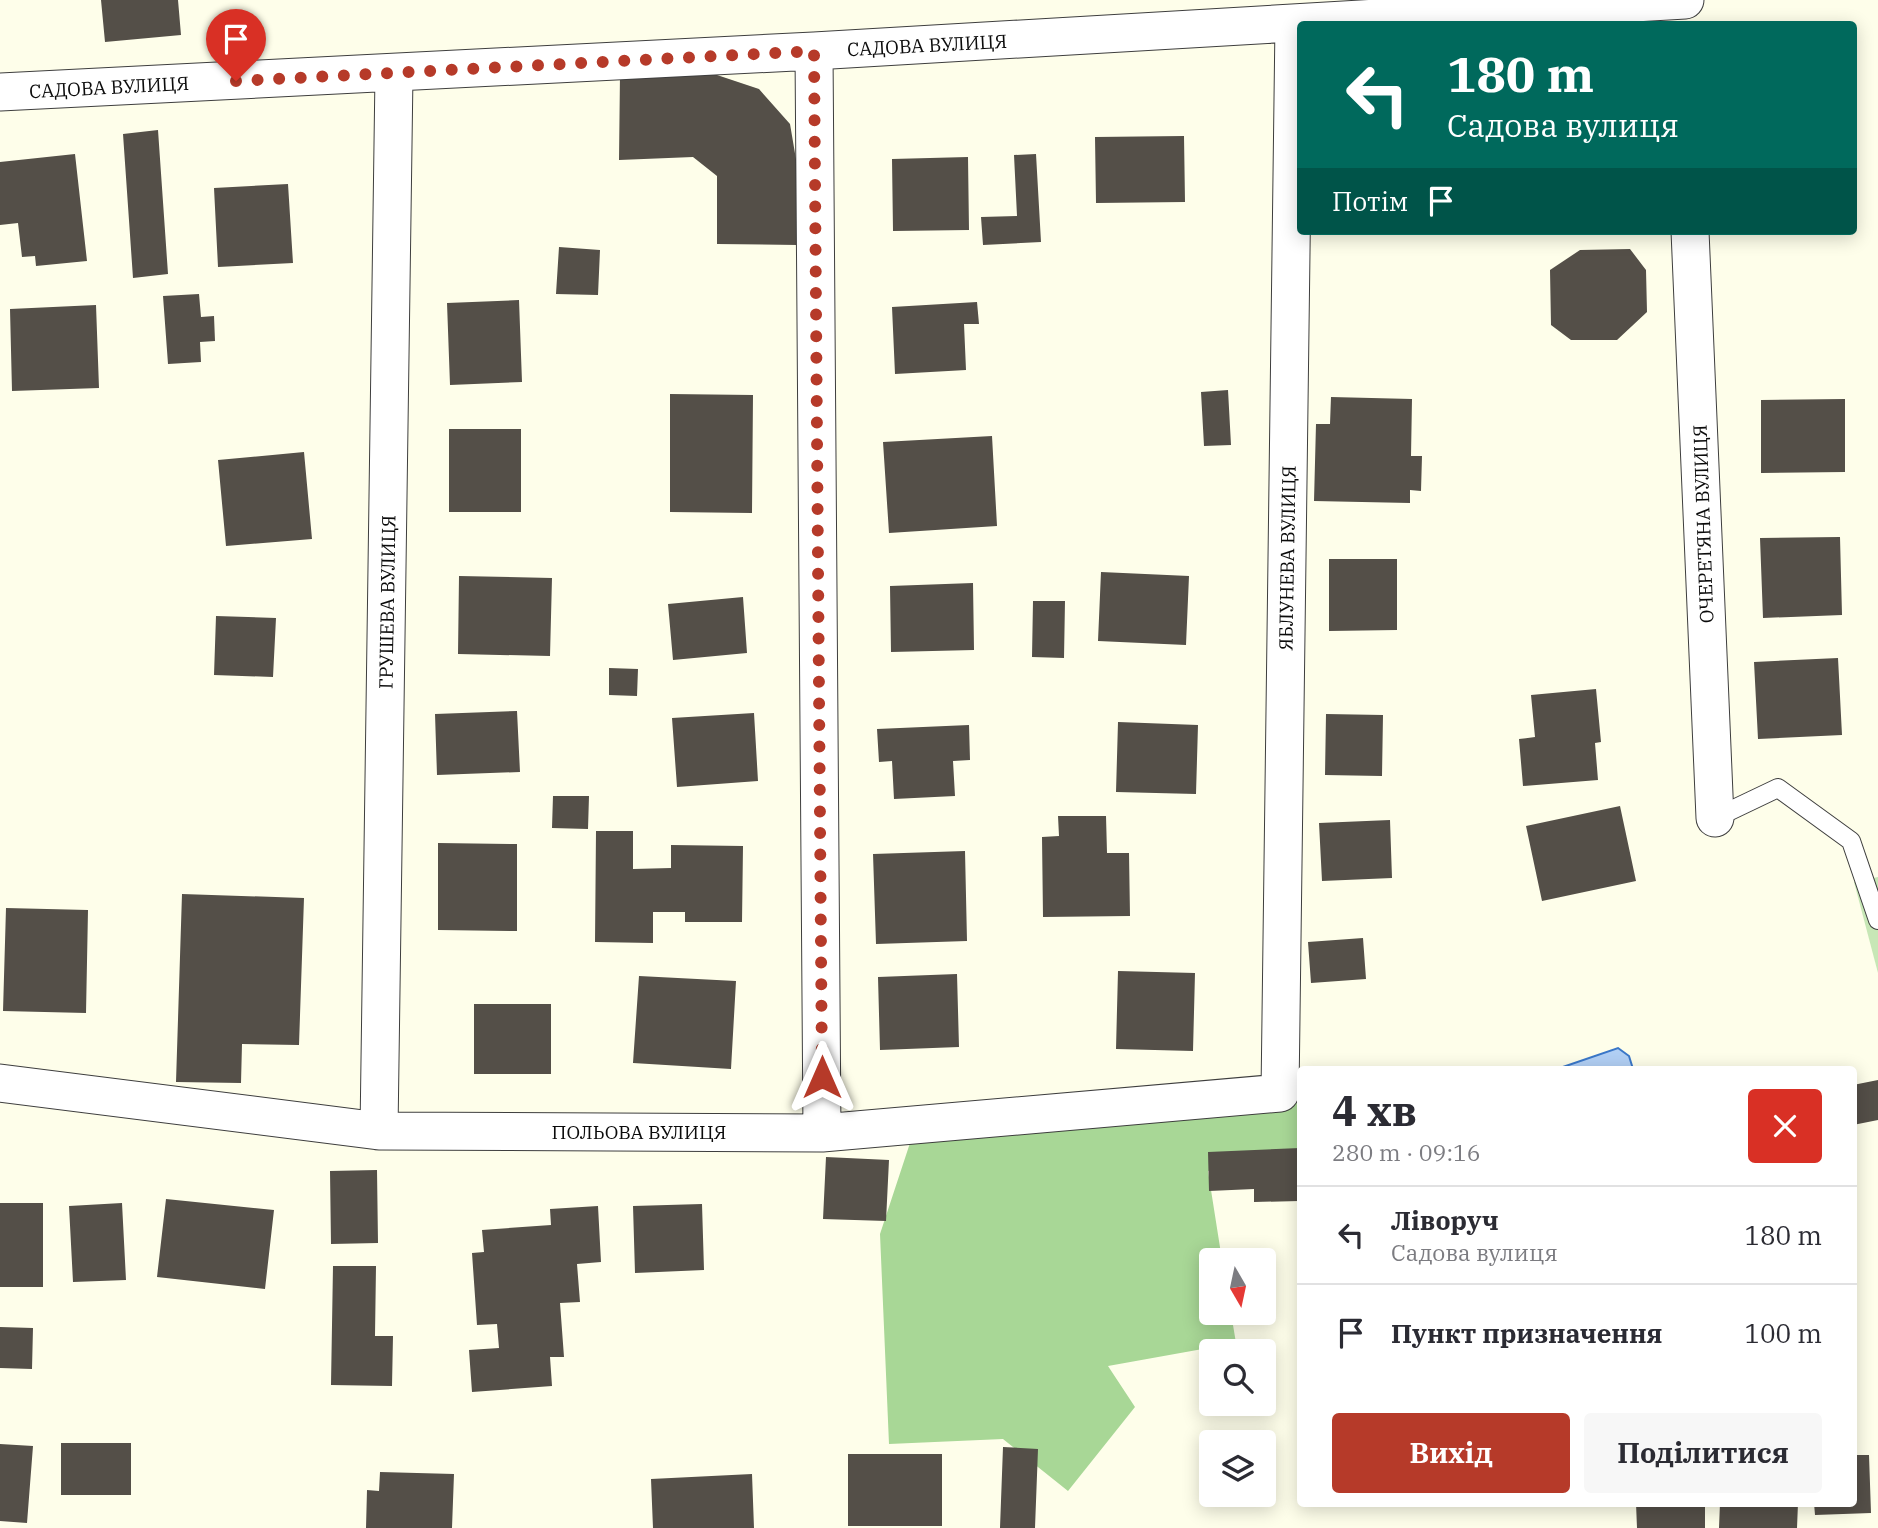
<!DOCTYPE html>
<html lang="uk">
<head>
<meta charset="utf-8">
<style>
  :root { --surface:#fff; --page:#f7f7f7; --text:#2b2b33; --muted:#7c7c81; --line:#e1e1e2; --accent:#b63a29 }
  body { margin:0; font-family:"IBM Plex Serif",serif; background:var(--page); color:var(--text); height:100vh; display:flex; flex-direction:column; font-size:26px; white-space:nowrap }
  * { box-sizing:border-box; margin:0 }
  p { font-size:23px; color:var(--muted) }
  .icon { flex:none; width:38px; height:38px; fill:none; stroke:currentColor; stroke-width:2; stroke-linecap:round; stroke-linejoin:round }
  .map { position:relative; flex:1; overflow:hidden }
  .sheet { position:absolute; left:1297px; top:1066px; width:560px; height:441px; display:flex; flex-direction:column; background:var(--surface); border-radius:7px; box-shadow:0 4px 18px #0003 }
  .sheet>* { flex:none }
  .banner { position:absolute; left:1297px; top:21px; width:560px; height:214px; border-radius:7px; box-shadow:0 4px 18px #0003; background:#00695c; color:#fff; overflow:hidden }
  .needle { width:46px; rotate:171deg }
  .fabs { position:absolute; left:1199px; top:1248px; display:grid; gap:14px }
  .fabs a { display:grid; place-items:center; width:77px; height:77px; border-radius:7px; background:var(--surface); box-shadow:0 4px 18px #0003; font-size:35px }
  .pin { position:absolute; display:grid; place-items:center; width:60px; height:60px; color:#fff; margin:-72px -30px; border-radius:50% 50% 50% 0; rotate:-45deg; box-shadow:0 0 7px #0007 }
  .pin .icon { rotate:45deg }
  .me { position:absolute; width:77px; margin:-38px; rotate:0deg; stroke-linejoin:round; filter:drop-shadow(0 0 5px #0008) }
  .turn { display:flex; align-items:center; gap:24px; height:147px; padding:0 35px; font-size:32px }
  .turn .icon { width:91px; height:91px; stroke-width:2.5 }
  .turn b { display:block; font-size:49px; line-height:60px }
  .then { display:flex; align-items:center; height:66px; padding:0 35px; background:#0003; gap:14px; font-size:26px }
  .round { display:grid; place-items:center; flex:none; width:74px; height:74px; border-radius:7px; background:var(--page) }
  .headline { display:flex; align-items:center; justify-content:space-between; height:119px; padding:0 35px }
  h1 { font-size:42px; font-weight:700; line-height:52px }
  .button { display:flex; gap:14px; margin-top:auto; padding:14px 35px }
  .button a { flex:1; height:80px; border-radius:7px; background:var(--accent); color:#fff; font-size:28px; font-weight:700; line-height:80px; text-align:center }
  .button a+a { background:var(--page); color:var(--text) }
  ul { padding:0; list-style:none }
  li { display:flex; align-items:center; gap:21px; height:98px; padding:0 35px; border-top:2px solid var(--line) }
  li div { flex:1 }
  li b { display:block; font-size:26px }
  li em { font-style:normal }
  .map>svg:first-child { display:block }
  .green { fill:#c7e7b6 }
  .forest { fill:#a8d796 }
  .water { fill:#b1cff4; stroke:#3a77c8; stroke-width:2 }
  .building { fill:#544f48 }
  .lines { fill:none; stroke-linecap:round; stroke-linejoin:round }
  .lane-casing { stroke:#3e3e3e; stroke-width:20 }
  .street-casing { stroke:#3e3e3e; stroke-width:39 }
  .lane { stroke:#fff; stroke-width:18 }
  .street { stroke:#fff; stroke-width:37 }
  .route { stroke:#b63a29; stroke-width:12; stroke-dasharray:0 21.6 }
  .labels { text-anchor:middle; stroke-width:7; stroke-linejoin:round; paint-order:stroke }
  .street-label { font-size:19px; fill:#0b0b0b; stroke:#fff }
</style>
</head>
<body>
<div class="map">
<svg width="1878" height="1528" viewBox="0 0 1878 1528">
  <rect width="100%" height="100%" fill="#fefeea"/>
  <!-- green -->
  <path class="green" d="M 1878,877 L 1878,973 L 1854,882 Z"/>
  <!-- forest -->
  <path class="forest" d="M 1300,1089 L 1300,1157 L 1208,1171 L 1222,1260 L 1211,1260 L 1211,1312 L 1231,1313 L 1236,1343 L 1108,1366 L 1135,1407 L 1068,1491 L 1003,1439 L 889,1444 L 880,1234 L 910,1143 Z"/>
  <!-- water -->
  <path class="water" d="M 1618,1048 L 1629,1056 L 1633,1069 L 1557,1069 Z"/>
  <!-- building -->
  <path class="building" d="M 101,0 L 178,0 L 181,35 L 105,42 Z
    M 620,74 L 717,75 L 759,89 L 790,124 L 798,171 L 798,245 L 717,244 L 717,176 L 693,157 L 619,160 Z
    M 158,130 L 168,274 L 133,278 L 123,134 Z
    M 1184,136 L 1185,202 L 1096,203 L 1095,137 Z
    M 75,154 L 87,261 L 36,266 L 35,256 L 22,257 L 18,223 L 0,225 L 0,162 Z
    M 1036,154 L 1041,242 L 983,245 L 981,217 L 1017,216 L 1014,155 Z
    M 968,157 L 969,230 L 893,231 L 892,159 Z
    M 288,184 L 293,263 L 218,267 L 214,188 Z
    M 559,247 L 600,250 L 598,295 L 556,294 Z
    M 1630,249 L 1646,270 L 1647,312 L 1617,340 L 1571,340 L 1551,325 L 1550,270 L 1580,250 Z
    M 199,294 L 201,317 L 214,316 L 215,341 L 200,342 L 201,362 L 168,364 L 163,296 Z
    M 519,300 L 522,382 L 450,385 L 447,303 Z
    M 977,302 L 979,324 L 964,324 L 966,370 L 895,374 L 892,307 Z
    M 96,305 L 99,388 L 12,391 L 10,309 Z
    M 1228,390 L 1231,445 L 1204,446 L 1201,392 Z
    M 670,394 L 753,395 L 752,513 L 670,512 Z
    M 1331,397 L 1412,399 L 1411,456 L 1422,456 L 1421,491 L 1410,490 L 1410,503 L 1314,501 L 1316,424 L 1330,424 Z
    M 1845,399 L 1845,472 L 1761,473 L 1761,400 Z
    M 449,429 L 521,429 L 521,512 L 449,512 Z
    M 992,436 L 997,526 L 889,533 L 883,442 Z
    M 304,452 L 312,539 L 226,546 L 218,460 Z
    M 1840,537 L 1842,615 L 1763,618 L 1760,538 Z
    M 1329,559 L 1397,559 L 1397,630 L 1329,631 Z
    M 1101,572 L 1189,576 L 1186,645 L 1098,641 Z
    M 459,576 L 552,578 L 550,656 L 458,654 Z
    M 973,583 L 974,650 L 891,652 L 890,586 Z
    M 743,597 L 747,653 L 673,660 L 668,604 Z
    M 1033,601 L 1065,601 L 1064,658 L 1032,657 Z
    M 216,616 L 276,618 L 273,677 L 214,675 Z
    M 1838,658 L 1842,735 L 1758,739 L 1754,662 Z
    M 609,668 L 638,669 L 637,696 L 609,695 Z
    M 1596,689 L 1601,742 L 1595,743 L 1598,780 L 1523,786 L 1519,739 L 1535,737 L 1531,695 Z
    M 517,711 L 520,772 L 437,775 L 435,714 Z
    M 754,713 L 758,781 L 677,787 L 672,718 Z
    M 1326,714 L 1383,715 L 1382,776 L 1325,775 Z
    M 1118,722 L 1198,725 L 1196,794 L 1116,792 Z
    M 969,725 L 970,760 L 953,761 L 955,796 L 894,799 L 892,761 L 879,762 L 877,729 Z
    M 553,796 L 589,796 L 588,829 L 552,828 Z
    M 1620,806 L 1636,881 L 1542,901 L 1526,826 Z
    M 1058,816 L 1106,816 L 1107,853 L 1129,853 L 1130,916 L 1043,917 L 1042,837 L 1059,836 Z
    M 1390,820 L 1392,878 L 1322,881 L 1319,823 Z
    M 596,831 L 633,831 L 633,869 L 671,868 L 671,845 L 743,846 L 742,922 L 685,922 L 685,912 L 653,912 L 653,943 L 595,942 Z
    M 438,843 L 517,844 L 517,931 L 438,930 Z
    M 965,851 L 967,941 L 876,944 L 873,854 Z
    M 182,894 L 304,898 L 299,1045 L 242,1044 L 241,1083 L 176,1082 Z
    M 6,908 L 88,910 L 86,1013 L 3,1011 Z
    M 1363,938 L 1366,979 L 1311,983 L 1308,942 Z
    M 1118,971 L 1195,973 L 1193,1051 L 1116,1049 Z
    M 957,974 L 959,1047 L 880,1050 L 878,977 Z
    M 639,976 L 736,981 L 731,1069 L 633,1063 Z
    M 474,1004 L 551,1004 L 551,1074 L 474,1074 Z
    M 1878,1080 L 1878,1120 L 1853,1125 L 1853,1085 Z
    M 1300,1148 L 1299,1201 L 1254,1202 L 1254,1189 L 1209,1191 L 1208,1152 Z
    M 826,1157 L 889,1160 L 886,1221 L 823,1219 Z
    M 377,1170 L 378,1243 L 331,1244 L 330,1171 Z
    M 166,1199 L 274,1210 L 265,1289 L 157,1277 Z
    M 0,1203 L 43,1203 L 43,1287 L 0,1287 Z
    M 122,1203 L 126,1280 L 73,1282 L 69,1206 Z
    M 702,1204 L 704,1270 L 635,1273 L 633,1206 Z
    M 598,1206 L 601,1262 L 577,1264 L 580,1302 L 560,1303 L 564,1357 L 550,1357 L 552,1386 L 472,1392 L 469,1350 L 499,1348 L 497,1324 L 477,1325 L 472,1253 L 484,1252 L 482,1230 L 551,1225 L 550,1209 Z
    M 333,1266 L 376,1266 L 375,1336 L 393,1336 L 392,1386 L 331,1385 Z
    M 0,1327 L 33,1328 L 32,1369 L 0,1368 Z
    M 61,1443 L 131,1443 L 131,1495 L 61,1495 Z
    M 0,1444 L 33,1446 L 27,1523 L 0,1521 Z
    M 1003,1447 L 1038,1449 L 1035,1528 L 1000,1528 Z
    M 848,1454 L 942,1454 L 942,1526 L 848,1526 Z
    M 1853,1455 L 1869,1455 L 1871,1513 L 1815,1515 L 1814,1503 L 1853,1503 Z
    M 380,1472 L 454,1474 L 452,1528 L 366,1528 L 367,1490 L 379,1491 Z
    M 752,1474 L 754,1528 L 653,1528 L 651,1479 Z
    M 1636,1503 L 1705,1503 L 1705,1528 L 1637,1528 Z
    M 1720,1503 L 1798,1503 L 1797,1528 L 1719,1528 Z"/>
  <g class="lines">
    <defs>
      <path id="lane" d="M 1715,818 L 1778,788 L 1851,841 L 1878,920"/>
      <path id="street" d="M 814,51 L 822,1133
        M 0,92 L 814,51 L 1685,0
        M 1690,231 L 1715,818
        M 0,1083 L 379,1131 L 822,1133 L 1280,1093 L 1294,23
        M 379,1131 L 394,74"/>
    </defs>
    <!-- lane casing -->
    <use href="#lane" class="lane-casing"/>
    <!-- street casing -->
    <use href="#street" class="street-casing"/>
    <!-- lane -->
    <use href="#lane" class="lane"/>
    <!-- street -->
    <use href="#street" class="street"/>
  </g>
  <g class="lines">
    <!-- route -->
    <path class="route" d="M 236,81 L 814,51 L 822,1077"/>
  </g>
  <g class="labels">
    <!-- street labels -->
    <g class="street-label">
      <text transform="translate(927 45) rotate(-3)" y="7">САДОВА ВУЛИЦЯ</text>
      <text transform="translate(109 87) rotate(-3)" y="7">САДОВА ВУЛИЦЯ</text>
      <text transform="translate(1703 524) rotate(-92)" y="7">ОЧЕРЕТЯНА ВУЛИЦЯ</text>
      <text transform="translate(1287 558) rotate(-89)" y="7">ЯБЛУНЕВА ВУЛИЦЯ</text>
      <text transform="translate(387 602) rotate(-89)" y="7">ГРУШЕВА ВУЛИЦЯ</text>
      <text x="639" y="1139">ПОЛЬОВА ВУЛИЦЯ</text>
    </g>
  </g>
</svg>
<div class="fabs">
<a><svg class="needle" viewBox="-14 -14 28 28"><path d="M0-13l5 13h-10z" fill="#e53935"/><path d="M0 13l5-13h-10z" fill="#7c7c81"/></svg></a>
<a><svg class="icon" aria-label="search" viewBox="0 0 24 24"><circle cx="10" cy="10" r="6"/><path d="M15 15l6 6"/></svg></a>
<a><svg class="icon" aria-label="layers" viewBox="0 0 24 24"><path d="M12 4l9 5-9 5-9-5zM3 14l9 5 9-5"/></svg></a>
</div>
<div class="pin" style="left:236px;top:81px;background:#d93025"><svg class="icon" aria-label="arrive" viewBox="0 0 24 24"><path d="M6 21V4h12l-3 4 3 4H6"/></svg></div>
<svg class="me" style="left:822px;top:1077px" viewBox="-20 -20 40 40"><path d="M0-17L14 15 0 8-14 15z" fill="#b63a29" stroke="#fff" stroke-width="4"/></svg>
<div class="banner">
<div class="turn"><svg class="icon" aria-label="left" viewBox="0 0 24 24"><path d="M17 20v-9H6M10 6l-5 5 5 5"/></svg><div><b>180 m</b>Садова вулиця</div></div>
<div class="then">Потім<svg class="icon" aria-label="arrive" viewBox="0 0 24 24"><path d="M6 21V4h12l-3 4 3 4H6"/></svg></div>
</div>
<section class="sheet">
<div class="headline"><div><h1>4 хв</h1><p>280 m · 09:16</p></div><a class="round" style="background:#d93025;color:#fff"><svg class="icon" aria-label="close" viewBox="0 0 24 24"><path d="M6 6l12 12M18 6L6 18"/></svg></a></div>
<ul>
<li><svg class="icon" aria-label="left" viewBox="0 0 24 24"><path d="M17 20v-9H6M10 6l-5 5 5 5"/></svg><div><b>Ліворуч</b><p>Садова вулиця</p></div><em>180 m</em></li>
<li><svg class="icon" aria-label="arrive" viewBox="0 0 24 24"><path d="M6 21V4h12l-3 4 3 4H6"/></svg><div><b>Пункт призначення</b></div><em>100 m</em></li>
</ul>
<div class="button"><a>Вихід</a><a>Поділитися</a></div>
</section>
</div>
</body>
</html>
